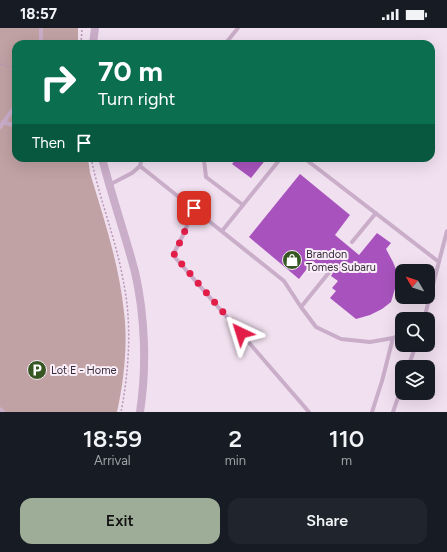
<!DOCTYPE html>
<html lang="en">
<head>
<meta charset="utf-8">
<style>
  :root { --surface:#171b24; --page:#20242c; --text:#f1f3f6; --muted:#9ea1a6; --accent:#9dad97 }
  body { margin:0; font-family:Figtree,sans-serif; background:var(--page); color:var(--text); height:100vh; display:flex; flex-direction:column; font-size:15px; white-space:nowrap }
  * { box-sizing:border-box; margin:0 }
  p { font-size:13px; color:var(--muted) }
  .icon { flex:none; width:22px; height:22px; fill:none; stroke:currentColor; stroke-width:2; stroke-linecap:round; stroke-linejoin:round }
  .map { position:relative; height:384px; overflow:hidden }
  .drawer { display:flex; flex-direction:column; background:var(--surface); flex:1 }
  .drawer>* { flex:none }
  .top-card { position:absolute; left:12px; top:12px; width:423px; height:122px; border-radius:12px; box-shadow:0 4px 16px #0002; background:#0b6e4f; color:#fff; overflow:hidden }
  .needle { width:26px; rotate:309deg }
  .buttons { position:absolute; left:395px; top:236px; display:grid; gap:8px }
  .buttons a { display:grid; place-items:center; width:40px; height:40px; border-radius:8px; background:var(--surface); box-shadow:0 4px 16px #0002; font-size:20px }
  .pin { position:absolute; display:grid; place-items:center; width:34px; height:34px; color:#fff; margin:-17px; border-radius:8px; box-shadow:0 2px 6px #0006 }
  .me { position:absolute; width:44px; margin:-22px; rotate:319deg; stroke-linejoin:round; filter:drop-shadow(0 0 3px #0008) }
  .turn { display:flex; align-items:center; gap:14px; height:84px; padding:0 20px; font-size:18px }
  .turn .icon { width:52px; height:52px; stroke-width:2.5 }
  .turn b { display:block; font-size:28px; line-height:34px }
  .then { display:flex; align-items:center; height:38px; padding:0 20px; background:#0003; gap:8px; font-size:15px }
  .eta { display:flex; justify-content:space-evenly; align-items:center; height:68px; text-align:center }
  .eta b { font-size:24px; font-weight:600; line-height:28px }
  .primary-button { display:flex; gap:8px; margin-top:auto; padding:8px 20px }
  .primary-button a { flex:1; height:46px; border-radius:12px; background:var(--accent); color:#111; font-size:16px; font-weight:600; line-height:46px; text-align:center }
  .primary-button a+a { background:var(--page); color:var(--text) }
  .status { display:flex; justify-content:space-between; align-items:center; height:28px; padding:0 20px; background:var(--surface); direction:ltr }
  .status svg { height:11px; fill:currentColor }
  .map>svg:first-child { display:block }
  .green { fill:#c0a1a4 }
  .building { fill:#a853bd }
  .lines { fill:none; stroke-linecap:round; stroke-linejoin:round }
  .path { stroke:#b597b5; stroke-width:1.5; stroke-dasharray:2 2; stroke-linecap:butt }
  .lane { stroke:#c9adc9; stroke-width:4 }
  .street { stroke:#c9adc9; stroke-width:8 }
  .route { stroke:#e11d48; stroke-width:7; stroke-dasharray:0 12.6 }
  .labels { text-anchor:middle; stroke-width:4; stroke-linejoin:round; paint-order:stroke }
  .poi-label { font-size:11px; fill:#362b38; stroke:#f9edf8; text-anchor:start }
</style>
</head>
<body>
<div class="status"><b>18:57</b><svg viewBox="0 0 49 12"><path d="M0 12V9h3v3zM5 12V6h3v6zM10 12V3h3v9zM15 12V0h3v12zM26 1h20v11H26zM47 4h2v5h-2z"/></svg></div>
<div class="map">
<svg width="447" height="384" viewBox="0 0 447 384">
  <rect width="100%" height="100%" fill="#f1e0f0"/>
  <!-- green -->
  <path class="green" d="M 0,0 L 78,0 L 78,16 L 16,16 L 16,130 L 88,130 L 90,145 C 104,191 119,236 124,284 C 128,316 124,352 117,384 L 0,384 Z"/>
  <!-- building -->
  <path class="building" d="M 237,130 L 267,130 L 251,150 L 232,136 Z
    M 300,146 L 350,187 L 335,207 L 359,227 L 377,205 L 391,215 L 386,221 L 393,234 L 397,244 L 397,254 L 391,274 L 382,281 L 370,287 L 356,291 L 330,270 L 336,263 L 332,260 L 338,253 L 331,248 L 334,243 L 333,239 L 329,239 L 326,243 L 313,233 L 299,251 L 249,209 Z"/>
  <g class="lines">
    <!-- path -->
    <path class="path" d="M 81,16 L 82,0
      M 0,36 L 16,41
      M 91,130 C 100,173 117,214 124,257 C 132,297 129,343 121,384"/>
    <!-- lane -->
    <path class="lane" d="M 41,0 L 41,16
      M 225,16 L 238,0
      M 3,94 L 16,98
      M 0,99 L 16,77
      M 205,130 L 204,132 L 206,149 L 243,177 L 222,203
      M 304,130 L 439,234
      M 140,138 L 142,130
      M 109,157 L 132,145 L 140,138 L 284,253 L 301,279 L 316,299 L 341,311 L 370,314 L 393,310 L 402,306
      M 243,177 L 281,130
      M 194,180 L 184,205 L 173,227 L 309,384
      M 352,214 L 376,185
      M 301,279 L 331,242
      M 424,291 L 447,203
      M 408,339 L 416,317
      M 0,381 L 3,384
      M 372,384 L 382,353 L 393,310
      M 393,384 L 402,358"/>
    <!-- street -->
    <path class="street" d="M 93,16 L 95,0
      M 102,130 C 112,169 125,206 135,244 C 145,288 147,339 140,384"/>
  </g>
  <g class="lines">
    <!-- route -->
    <path class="route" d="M 194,180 L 184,205 L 174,227 L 241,305"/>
  </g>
  <!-- icons -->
  <defs>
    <symbol id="shop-disc" viewBox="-11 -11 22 22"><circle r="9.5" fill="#365723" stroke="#f9edf8"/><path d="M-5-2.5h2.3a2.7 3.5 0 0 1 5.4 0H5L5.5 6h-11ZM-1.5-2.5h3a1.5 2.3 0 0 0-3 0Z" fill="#fff"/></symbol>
    <symbol id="parking-disc" viewBox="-11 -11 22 22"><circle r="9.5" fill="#365723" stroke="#f9edf8"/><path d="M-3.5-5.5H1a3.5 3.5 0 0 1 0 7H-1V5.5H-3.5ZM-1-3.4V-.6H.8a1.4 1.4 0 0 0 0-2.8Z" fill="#fff"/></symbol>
  </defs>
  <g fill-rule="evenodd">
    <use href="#shop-disc" x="281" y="221" width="22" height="22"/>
    <use href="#parking-disc" x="26" y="331" width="22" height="22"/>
  </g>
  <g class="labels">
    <!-- poi labels -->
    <g class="poi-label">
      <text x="306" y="230">Brandon<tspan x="306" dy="13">Tomes Subaru</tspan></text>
      <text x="51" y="346">Lot E - Home</text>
    </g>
  </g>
</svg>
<div class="buttons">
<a><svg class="needle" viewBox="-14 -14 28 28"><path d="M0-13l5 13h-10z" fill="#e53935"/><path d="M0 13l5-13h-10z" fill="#9ea1a6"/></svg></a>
<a><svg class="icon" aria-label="search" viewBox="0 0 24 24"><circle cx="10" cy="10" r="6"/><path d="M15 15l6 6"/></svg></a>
<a><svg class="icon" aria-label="layers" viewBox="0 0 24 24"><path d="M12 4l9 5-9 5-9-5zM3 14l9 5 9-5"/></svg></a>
</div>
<div class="pin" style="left:194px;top:180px;background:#d93025"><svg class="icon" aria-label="arrive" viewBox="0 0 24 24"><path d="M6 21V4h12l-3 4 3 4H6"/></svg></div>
<svg class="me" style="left:241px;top:305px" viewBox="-20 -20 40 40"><path d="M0-17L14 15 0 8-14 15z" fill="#e11d48" stroke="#fff" stroke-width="4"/></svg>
<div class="top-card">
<div class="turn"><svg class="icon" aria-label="right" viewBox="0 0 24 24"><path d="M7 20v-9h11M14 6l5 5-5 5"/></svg><div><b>70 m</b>Turn right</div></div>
<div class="then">Then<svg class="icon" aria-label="arrive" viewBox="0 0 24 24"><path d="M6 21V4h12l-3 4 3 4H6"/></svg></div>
</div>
</div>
<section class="drawer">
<div class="eta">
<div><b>18:59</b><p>Arrival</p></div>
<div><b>2</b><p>min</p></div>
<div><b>110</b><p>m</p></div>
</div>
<div class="primary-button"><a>Exit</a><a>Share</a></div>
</section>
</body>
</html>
